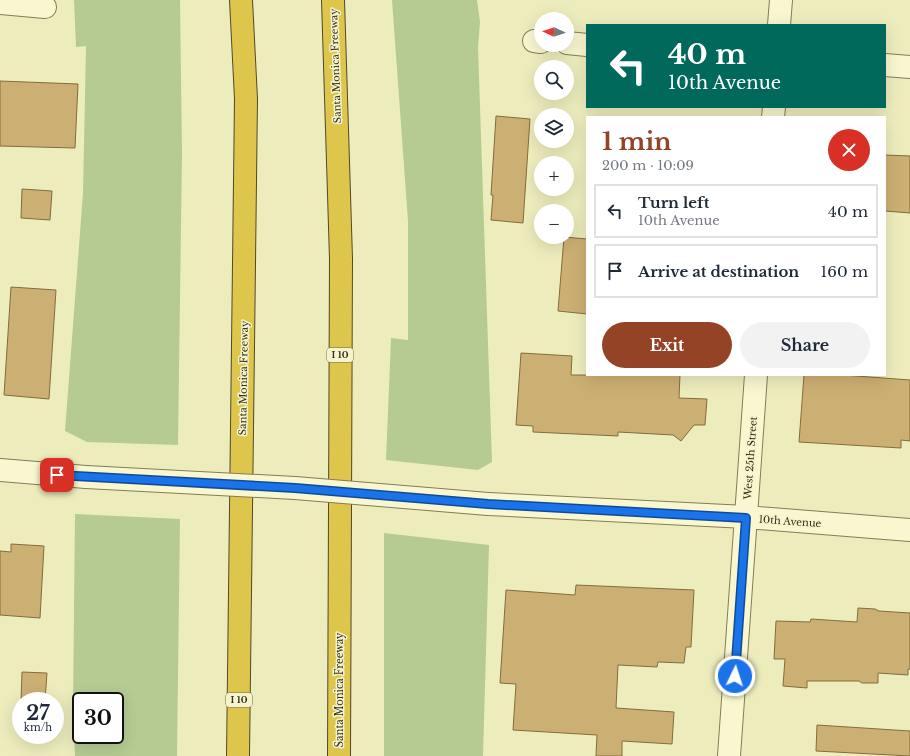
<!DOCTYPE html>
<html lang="en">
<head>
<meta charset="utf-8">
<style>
  :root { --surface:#fff; --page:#f2f2f3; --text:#1f2937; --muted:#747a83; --line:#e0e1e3; --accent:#944327 }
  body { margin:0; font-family:"Libre Baskerville",serif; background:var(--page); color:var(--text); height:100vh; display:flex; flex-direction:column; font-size:15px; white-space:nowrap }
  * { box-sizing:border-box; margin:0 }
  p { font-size:13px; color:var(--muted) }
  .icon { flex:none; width:22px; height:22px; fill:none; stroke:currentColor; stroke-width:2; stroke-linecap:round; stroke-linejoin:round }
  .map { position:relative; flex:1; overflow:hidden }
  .sheet { position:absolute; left:586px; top:116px; width:300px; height:260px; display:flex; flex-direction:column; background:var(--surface); border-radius:0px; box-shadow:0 4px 16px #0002 }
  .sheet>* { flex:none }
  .hud { position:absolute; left:586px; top:24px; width:300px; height:84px; border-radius:0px; box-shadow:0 4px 16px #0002; background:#00695c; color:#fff; overflow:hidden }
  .needle { width:26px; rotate:274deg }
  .buttons { position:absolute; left:534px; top:12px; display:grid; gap:8px }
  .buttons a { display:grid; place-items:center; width:40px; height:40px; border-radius:50%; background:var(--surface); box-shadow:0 4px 16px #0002; font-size:20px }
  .speed { position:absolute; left:12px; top:692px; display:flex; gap:8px; font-size:20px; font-weight:700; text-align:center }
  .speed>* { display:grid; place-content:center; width:52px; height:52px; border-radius:50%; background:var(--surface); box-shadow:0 4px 16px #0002; line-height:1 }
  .speed small { font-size:10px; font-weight:400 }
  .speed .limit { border:2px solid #111; border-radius:6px; background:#fff; color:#111 }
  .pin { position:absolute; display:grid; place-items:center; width:34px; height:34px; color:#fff; margin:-17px; border-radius:8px; box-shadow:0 2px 6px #0006 }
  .me { position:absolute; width:44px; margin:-22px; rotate:4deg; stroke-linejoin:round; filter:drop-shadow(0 0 3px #0008) }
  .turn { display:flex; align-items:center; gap:14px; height:84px; padding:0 16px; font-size:18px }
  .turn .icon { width:52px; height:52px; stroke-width:2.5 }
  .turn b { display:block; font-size:28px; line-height:34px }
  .round { display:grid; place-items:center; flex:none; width:42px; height:42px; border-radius:21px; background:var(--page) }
  .summary { display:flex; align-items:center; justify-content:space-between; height:68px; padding:0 16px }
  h1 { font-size:24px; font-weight:800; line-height:30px; color:var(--accent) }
  .button { display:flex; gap:8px; margin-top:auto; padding:8px 16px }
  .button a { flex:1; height:46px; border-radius:24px; background:var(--accent); color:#fff; font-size:16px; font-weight:800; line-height:46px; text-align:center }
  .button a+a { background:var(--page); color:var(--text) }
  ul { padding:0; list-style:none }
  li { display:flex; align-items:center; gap:12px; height:54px; margin:0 8px 6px; padding:0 8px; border:2px solid var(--line); border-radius:0px }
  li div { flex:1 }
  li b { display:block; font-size:15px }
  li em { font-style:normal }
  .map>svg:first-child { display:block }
  .green { fill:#b5cb92; fill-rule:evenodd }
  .building { fill:#ccaf73; stroke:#846c3c }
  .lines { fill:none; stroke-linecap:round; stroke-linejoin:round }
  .minor-casing { stroke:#857c57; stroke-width:24 }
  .highway-casing { stroke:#52482b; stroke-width:24 }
  .minor { stroke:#f8f7d0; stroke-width:22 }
  .highway { stroke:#dec54c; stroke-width:22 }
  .minor-bridge-casing { stroke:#857c57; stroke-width:24; stroke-linecap:butt }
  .minor-bridge { stroke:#f8f7d0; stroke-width:22 }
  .route-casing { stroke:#114b97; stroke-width:10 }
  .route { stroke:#1a73e8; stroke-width:7 }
  .labels { text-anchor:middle; stroke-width:3; stroke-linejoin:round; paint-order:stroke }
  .shield { fill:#f5f4cd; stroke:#6e6950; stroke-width:1 }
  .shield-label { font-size:9px; font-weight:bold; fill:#342e1b }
  .street-label { font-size:10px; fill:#342e1b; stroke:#f5f4cd }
</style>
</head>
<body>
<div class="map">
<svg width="910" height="756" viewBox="0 0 910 756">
  <rect width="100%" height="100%" fill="#edecbd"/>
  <!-- green -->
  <path class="green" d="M 74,0 L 180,0 L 182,153 L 178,445 L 87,442 L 65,431 L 83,193 L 86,46 L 76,47 Z
    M 392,0 L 477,0 L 480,22 L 478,47 L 492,462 L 478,470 L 386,460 L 391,338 L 408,340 L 408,221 Z
    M 75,514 L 180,519 L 177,756 L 75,756 L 73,704 ZM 81,701 L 115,701 L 115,735 L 81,735 Z
    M 384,533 L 489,545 L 483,756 L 384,756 Z"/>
  <!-- building -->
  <path class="building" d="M 0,81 L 78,84 L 75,148 L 0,146 Z
    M 496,116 L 530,119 L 523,223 L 491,220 L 493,195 L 491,195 Z
    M 885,155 L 910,156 L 910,213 L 885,211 Z
    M 22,189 L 52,191 L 50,220 L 21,218 Z
    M 564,237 L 587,239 L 587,314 L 558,311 Z
    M 11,287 L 56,290 L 49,399 L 4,395 Z
    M 521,353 L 572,356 L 571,375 L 680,375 L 679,398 L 707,399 L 705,425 L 694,425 L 681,441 L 673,435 L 618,432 L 618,436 L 533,432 L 533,426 L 516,425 Z
    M 804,375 L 843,375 L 910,380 L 910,441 L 901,440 L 901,448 L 799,442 Z
    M 11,544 L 44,546 L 40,618 L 0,615 L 0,551 L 11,552 Z
    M 576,585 L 694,590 L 691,647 L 686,647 L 684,663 L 658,662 L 657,667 L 618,665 L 616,708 L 674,712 L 672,744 L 622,741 L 622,756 L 596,756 L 597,735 L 513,730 L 516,684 L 500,683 L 506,590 L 575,595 Z
    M 858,608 L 875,609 L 879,611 L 910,613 L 910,669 L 908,669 L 908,675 L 878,673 L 878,683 L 862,683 L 859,681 L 807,681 L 807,688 L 783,686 L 785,659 L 774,659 L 776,621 L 810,622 L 811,619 L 857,622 Z
    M 22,672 L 47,673 L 45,701 L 21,701 Z
    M 817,725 L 910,731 L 910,756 L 816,751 Z"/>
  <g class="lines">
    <defs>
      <path id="minor" d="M 0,3 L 45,7
        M 779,25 L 781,0
        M 534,41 L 541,42
        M 567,43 L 587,45
        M 885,65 L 910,67
        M 773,117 L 774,107
        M 0,470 L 86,477
        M 488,504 L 746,517 L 910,530
        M 729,756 L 756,375"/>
      <path id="highway" d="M 333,0 L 341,259 L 339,756
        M 238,756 L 246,99 L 241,0"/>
    </defs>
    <!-- minor casing -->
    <use href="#minor" class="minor-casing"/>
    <!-- highway casing -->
    <use href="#highway" class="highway-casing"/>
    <!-- minor -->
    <use href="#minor" class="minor"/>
    <!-- highway -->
    <use href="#highway" class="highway"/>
    <defs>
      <path id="minor-bridge" d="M 86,477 L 295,488 L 488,504"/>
    </defs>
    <!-- minor-bridge casing -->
    <use href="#minor-bridge" class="minor-bridge-casing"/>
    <!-- minor-bridge -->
    <use href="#minor-bridge" class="minor-bridge"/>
  </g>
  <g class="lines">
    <defs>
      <path id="route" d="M 57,475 L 295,488 L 488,504 L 746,518 L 735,676"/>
    </defs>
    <!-- route casing -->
    <use href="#route" class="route-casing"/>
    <!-- route -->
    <use href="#route" class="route"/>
  </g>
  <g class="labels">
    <!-- shield labels -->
    <g class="shield">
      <rect x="327" y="348" width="26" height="14" rx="3"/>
      <rect x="226" y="693" width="26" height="14" rx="3"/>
    </g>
    <g class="shield-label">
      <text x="340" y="358">I 10</text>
      <text x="239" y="703">I 10</text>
    </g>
    <!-- street labels -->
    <g class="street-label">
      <text transform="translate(335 66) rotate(-92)" y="4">Santa Monica Freeway</text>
      <text transform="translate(243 378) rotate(-89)" y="4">Santa Monica Freeway</text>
      <text transform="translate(750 458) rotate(-86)" y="4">West 25th Street</text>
      <text transform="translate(790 521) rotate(4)" y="4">10th Avenue</text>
      <text transform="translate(339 690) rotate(-90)" y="4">Santa Monica Freeway</text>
    </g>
  </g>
</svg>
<div class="buttons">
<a><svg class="needle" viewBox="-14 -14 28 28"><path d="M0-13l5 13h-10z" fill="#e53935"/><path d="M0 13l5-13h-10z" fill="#747a83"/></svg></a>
<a><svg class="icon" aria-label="search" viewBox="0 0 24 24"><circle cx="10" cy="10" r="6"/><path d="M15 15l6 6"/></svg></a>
<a><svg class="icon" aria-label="layers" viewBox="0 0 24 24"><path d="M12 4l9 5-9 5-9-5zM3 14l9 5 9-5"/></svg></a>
<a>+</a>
<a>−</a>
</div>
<div class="speed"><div>27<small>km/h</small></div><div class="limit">30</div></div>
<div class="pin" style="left:57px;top:475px;background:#d93025"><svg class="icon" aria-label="arrive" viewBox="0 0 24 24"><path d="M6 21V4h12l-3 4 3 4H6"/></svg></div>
<svg class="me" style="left:735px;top:676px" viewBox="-20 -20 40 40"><circle r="17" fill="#1a73e8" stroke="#fff" stroke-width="3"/><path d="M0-11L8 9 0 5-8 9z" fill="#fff"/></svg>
<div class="hud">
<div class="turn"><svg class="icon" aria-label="left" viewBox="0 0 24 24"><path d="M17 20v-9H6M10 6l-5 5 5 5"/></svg><div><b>40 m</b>10th Avenue</div></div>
</div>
<section class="sheet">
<div class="summary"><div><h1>1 min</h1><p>200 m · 10:09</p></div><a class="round" style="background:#d93025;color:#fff"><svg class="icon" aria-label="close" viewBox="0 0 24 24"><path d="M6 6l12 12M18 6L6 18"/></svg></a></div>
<ul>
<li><svg class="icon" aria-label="left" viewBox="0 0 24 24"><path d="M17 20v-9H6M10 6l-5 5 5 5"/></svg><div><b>Turn left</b><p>10th Avenue</p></div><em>40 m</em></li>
<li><svg class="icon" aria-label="arrive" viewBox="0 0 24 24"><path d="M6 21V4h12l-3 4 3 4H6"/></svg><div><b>Arrive at destination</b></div><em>160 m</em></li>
</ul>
<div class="button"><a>Exit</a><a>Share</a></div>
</section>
</div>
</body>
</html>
